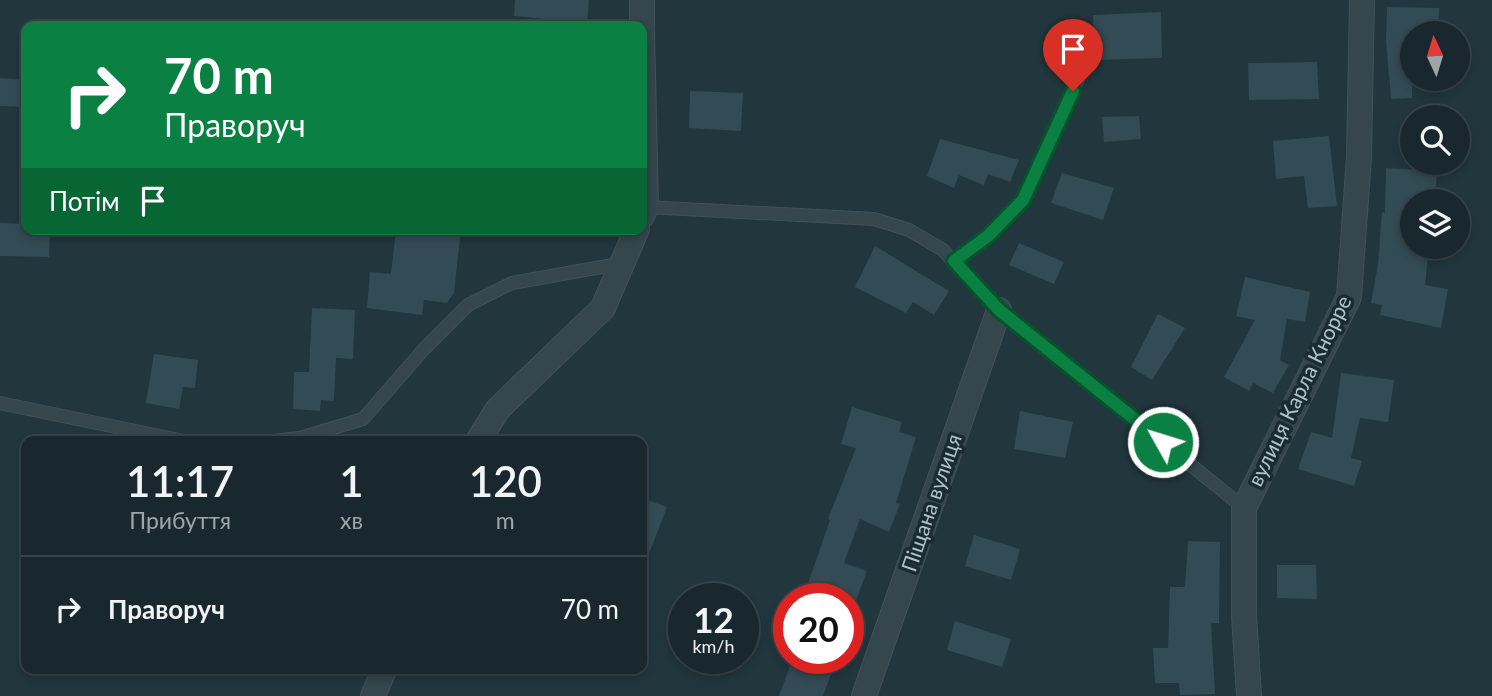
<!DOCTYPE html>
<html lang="uk">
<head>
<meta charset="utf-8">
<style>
  :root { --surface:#19282e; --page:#26343a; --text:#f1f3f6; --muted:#9fa6aa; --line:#37444a }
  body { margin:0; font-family:Lato,sans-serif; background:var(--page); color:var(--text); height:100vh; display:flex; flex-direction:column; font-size:26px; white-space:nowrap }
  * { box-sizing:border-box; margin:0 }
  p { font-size:23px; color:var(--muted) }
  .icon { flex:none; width:38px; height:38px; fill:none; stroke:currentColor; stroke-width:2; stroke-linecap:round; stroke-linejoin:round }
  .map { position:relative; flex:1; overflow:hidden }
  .details { position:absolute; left:21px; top:436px; width:626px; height:238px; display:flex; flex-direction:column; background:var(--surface); border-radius:14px; box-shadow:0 4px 10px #0003,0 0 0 2px var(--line) }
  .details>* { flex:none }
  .hud { position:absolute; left:21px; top:21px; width:626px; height:214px; border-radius:14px; box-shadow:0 4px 10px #0003,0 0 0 2px var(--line); background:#0b8043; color:#fff; overflow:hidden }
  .needle { width:46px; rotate:356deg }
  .buttons { position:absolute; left:1400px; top:21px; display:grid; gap:14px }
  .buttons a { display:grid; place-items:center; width:70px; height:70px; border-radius:50%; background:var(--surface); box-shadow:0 4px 10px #0003,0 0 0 2px var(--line); font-size:35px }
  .speed { position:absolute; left:668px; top:583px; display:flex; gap:14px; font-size:35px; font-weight:700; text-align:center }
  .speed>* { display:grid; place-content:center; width:91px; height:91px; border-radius:50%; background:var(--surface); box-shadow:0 4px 10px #0003,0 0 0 2px var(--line); line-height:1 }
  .speed small { font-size:18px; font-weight:400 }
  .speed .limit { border:10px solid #d22; background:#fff; color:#111 }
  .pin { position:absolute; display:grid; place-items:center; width:60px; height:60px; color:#fff; margin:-72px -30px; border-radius:50% 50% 50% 0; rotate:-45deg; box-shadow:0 0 7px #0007 }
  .pin .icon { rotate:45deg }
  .me { position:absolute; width:77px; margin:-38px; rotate:309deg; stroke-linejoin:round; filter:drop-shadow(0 0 5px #0008) }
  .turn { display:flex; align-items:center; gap:24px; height:147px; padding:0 28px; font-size:32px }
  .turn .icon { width:91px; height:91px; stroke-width:2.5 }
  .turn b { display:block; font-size:49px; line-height:60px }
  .then { display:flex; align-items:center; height:66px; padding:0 28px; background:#0003; gap:14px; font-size:26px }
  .eta { display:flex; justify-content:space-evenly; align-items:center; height:119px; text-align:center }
  .eta b { font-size:42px; font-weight:600; line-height:49px }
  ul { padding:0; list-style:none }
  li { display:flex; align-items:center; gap:21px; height:105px; padding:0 28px; border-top:2px solid var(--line) }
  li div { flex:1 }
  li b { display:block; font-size:26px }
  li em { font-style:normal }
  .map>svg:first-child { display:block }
  .building { fill:#334b54 }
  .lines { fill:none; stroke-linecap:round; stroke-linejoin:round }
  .service-casing { stroke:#425259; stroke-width:14 }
  .minor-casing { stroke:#425259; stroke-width:26 }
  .service { stroke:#35464d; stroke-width:12 }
  .minor { stroke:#35464d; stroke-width:24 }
  .route-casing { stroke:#07532c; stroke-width:18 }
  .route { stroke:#0b8043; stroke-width:12 }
  .labels { text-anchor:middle; stroke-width:7; stroke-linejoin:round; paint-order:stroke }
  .street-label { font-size:21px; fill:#b1c1c9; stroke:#1b2b32 }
</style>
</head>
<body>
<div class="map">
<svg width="1492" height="696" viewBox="0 0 1492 696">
  <rect width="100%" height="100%" fill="#21363d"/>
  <!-- building -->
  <path class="building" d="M 515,0 L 589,0 L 587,23 L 514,16 Z
    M 1387,7 L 1439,8 L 1438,33 L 1412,33 L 1412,98 L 1391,99 L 1386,41 Z
    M 1161,12 L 1162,58 L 1094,60 L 1093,15 Z
    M 1317,62 L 1319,99 L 1249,100 L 1248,63 Z
    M 0,78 L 26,80 L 25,107 L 0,106 Z
    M 690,91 L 743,93 L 741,131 L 689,128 Z
    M 1139,116 L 1141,139 L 1104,142 L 1102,117 Z
    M 1329,136 L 1337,206 L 1308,208 L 1304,176 L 1276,179 L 1273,141 Z
    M 940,139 L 1019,160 L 1010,182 L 988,174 L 984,185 L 959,175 L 954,188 L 927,176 Z
    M 1386,168 L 1437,171 L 1435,201 L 1412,201 L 1412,247 L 1429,247 L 1425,285 L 1448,289 L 1441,328 L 1380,315 L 1382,305 L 1371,303 L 1378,264 L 1382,212 L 1385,213 Z
    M 1062,173 L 1114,188 L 1103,220 L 1051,203 Z
    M 0,223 L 26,224 L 26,229 L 50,229 L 49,257 L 0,256 Z
    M 396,229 L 461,229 L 454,293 L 447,303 L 424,300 L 422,315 L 367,308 L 370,272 L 391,274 Z
    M 1019,243 L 1064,262 L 1054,284 L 1009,265 Z
    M 875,246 L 949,291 L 934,315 L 913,302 L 906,313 L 855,287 Z
    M 1245,277 L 1310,292 L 1305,322 L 1287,319 L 1280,360 L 1289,365 L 1273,393 L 1253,383 L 1249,391 L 1224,377 L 1255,320 L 1236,316 Z
    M 312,308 L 355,310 L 353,359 L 336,358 L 334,401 L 321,400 L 320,411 L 293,409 L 294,372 L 309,372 Z
    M 1158,314 L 1185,328 L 1152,380 L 1131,367 Z
    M 154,354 L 198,360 L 195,388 L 183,387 L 179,409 L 146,403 Z
    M 1341,373 L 1394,380 L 1388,422 L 1360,418 L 1351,458 L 1362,461 L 1354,486 L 1298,469 L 1311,432 L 1332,438 Z
    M 852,407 L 902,422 L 899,432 L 916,437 L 896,503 L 900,504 L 889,532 L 860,519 L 844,563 L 867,571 L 855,603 L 849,601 L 849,598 L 842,598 L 807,586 L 830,520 L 828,519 L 856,448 L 841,444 Z
    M 1020,411 L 1073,422 L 1065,458 L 1014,449 Z
    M 642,498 L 667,507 L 644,567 L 642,567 Z
    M 974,535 L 1020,549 L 1011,580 L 965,566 Z
    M 1188,541 L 1220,542 L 1219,623 L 1211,623 L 1215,694 L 1180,695 L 1179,683 L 1155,683 L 1153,648 L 1168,648 L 1170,587 L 1185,587 Z
    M 1277,565 L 1316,565 L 1317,599 L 1277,598 Z
    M 955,621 L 1011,639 L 1002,667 L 947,650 Z
    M 793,658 L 837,658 L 823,696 L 779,696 Z"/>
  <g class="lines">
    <defs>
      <path id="service" d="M 646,207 L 874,219 L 909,230 L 943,250 L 999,310 L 1244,508
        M 954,262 L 988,236 L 1023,200 L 1084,66
        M 0,403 L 184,441
        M 271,441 L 300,438 L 363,419 L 424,349 L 468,305 L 512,283 L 624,263"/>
      <path id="minor" d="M 642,0 L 642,26
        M 642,31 L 646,207 L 642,216
        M 478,441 L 498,409 L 603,308 L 637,229
        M 373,696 L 385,668
        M 864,696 L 999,310
        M 1249,696 L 1244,615 L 1244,508 L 1349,297 L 1359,157 L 1362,0"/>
    </defs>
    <!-- service casing -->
    <use href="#service" class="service-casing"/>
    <!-- minor casing -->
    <use href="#minor" class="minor-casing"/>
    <!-- service -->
    <use href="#service" class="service"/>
    <!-- minor -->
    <use href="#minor" class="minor"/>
  </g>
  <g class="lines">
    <defs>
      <path id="route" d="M 1073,91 L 1023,200 L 988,236 L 954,261 L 999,310 L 1163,442"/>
    </defs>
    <!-- route casing -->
    <use href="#route" class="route-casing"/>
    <!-- route -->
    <use href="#route" class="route"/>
  </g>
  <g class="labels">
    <!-- street labels -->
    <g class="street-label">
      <text transform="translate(1300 391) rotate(-64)" y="7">вулиця Карла Кнорре</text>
      <text transform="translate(932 503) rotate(-71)" y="7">Піщана вулиця</text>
    </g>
  </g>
</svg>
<div class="buttons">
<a><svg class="needle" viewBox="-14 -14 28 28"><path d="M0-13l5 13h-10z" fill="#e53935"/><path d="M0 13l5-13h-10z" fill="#9fa6aa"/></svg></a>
<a><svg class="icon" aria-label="search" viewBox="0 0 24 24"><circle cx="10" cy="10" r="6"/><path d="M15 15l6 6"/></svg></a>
<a><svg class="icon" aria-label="layers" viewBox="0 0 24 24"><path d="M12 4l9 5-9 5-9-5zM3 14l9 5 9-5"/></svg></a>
</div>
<div class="speed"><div>12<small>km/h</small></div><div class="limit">20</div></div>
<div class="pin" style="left:1073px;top:91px;background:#d93025"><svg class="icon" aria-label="arrive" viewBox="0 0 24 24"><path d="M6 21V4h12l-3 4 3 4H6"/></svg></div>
<svg class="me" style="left:1163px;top:442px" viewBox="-20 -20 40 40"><circle r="17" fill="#0b8043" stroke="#fff" stroke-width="3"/><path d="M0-11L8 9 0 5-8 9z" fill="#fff"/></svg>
<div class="hud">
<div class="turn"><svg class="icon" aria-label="right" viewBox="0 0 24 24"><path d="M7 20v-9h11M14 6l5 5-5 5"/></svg><div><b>70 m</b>Праворуч</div></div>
<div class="then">Потім<svg class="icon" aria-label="arrive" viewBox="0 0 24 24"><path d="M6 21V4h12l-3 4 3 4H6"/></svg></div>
</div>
<section class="details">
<div class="eta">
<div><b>11:17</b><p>Прибуття</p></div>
<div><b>1</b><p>хв</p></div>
<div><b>120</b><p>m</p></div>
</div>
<ul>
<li><svg class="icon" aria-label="right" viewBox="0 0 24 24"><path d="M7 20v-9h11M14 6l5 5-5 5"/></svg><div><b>Праворуч</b></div><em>70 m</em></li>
</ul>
</section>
</div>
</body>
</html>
